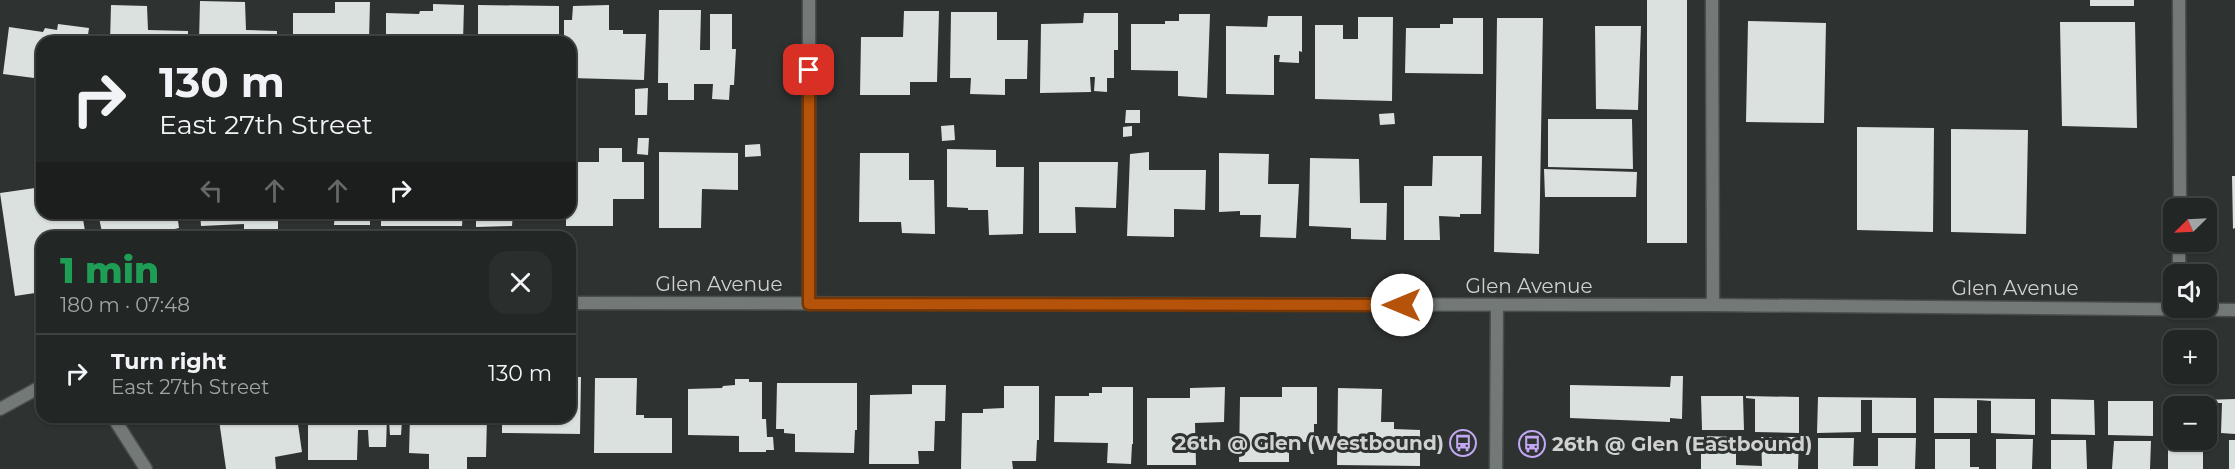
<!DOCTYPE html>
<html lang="en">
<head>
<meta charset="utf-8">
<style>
  :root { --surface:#222624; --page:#2a2e2c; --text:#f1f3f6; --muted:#a2a5a6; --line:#3f4341 }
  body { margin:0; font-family:Montserrat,sans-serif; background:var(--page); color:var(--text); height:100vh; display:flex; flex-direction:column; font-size:22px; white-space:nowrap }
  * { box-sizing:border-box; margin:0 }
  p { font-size:20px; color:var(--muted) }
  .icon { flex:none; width:33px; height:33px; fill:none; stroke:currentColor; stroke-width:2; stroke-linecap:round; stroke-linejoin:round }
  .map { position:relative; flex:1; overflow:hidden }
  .sheet { position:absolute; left:36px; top:231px; width:540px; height:192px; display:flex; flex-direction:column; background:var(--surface); border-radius:18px; box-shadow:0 2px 4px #0004,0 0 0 2px var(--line) }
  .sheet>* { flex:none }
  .guide { position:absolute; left:36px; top:36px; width:540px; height:183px; border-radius:18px; box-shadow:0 2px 4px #0004,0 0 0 2px var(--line); background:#222624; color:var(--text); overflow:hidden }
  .needle { width:39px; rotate:246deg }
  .buttons { position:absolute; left:2163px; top:198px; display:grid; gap:12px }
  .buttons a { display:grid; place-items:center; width:54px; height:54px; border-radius:12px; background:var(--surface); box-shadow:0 2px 4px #0004,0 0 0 2px var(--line); font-size:30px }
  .pin { position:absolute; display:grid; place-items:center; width:51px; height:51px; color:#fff; margin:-26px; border-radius:12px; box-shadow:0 3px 9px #0006 }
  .me { position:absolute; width:66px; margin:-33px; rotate:270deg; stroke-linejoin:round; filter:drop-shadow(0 0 4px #0008) }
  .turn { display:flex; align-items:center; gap:21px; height:126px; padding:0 24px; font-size:27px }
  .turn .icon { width:78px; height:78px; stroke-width:2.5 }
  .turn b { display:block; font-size:42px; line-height:51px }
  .lanes { display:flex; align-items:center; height:57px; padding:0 24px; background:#0003; justify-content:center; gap:30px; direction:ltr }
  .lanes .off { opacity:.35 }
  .round { display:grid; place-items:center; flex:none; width:63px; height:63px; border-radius:18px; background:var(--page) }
  .headline { display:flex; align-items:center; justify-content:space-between; height:102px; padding:0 24px }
  h1 { font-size:36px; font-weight:800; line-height:45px; color:#1e9e55 }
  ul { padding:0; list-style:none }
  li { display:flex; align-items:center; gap:18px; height:78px; padding:0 24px; border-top:2px solid var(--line) }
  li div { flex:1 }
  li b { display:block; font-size:22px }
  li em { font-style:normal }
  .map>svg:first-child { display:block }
  .building { fill:#dbe1df }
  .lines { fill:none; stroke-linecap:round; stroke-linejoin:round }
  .lane-casing { stroke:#4a4e4c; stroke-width:15 }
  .street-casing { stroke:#4a4e4c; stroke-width:15 }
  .lane { stroke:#737976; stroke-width:12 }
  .street { stroke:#737976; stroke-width:12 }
  .route-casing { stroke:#753606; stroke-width:15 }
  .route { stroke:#b45309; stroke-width:10 }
  .labels { text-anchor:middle; stroke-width:6; stroke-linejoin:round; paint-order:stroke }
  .street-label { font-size:20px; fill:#cfd2d1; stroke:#2e3230 }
  .poi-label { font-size:20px; font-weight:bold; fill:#cfd2d1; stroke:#2e3230; text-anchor:end }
</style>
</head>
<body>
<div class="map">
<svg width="2235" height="469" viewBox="0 0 2235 469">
  <rect width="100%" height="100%" fill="#2e3230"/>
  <!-- building -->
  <path class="building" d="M 1647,0 L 1687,0 L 1687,243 L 1647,243 Z
    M 2090,0 L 2134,0 L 2134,6 L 2090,6 Z
    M 200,1 L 245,2 L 246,30 L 277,31 L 277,34 L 285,34 L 285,42 L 199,42 Z
    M 335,2 L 370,2 L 369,40 L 293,42 L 293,13 L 335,13 Z
    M 433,4 L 464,5 L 463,42 L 386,42 L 386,13 L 419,14 L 420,11 L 433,11 Z
    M 111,5 L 147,6 L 148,30 L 188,31 L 188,42 L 110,42 Z
    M 478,5 L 559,6 L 559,42 L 478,42 Z
    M 609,5 L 609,30 L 623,30 L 623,34 L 646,34 L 644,80 L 570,78 L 570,42 L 564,42 L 564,20 L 572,20 L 573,6 Z
    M 659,10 L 701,10 L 700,50 L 710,50 L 710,14 L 732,14 L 732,49 L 736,49 L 734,85 L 730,85 L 729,100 L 712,99 L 713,84 L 694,84 L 694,100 L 668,100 L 668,83 L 658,83 Z
    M 904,11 L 939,11 L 937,82 L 910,82 L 910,95 L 860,95 L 861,37 L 903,37 Z
    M 951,12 L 997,12 L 997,40 L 1028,40 L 1027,79 L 1005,79 L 1005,95 L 970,94 L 971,78 L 950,78 Z
    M 1084,13 L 1118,13 L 1118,50 L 1114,50 L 1114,78 L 1107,78 L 1107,92 L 1094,91 L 1095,77 L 1090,77 L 1091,92 L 1040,93 L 1041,24 L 1083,23 Z
    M 1179,14 L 1210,14 L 1207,98 L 1178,96 L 1178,71 L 1131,70 L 1131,24 L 1165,24 L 1165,21 L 1179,21 Z
    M 1268,16 L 1302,16 L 1302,52 L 1299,51 L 1299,63 L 1279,62 L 1280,55 L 1274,55 L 1274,95 L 1226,94 L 1226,26 L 1267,27 Z
    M 1358,17 L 1393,17 L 1392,101 L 1315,99 L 1315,25 L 1343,25 L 1343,39 L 1358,39 Z
    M 1453,18 L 1483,18 L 1483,74 L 1405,73 L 1406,28 L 1440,28 L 1440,24 L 1453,24 Z
    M 1497,18 L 1543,18 L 1539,254 L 1494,252 Z
    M 1748,21 L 1826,23 L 1824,123 L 1746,122 Z
    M 2060,22 L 2135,22 L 2137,128 L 2062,126 Z
    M 58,24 L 89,28 L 87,42 L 42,42 L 42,79 L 3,74 L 9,27 L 43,32 L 45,28 L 57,30 Z
    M 1595,26 L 1641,26 L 1638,110 L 1596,109 Z
    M 648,88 L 647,115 L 635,115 L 635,89 Z
    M 1126,110 L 1140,110 L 1140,123 L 1125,123 Z
    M 1394,113 L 1395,124 L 1380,125 L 1379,114 Z
    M 1548,119 L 1632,119 L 1633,169 L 1548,167 Z
    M 954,125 L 955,140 L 942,141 L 941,126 Z
    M 1132,126 L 1132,136 L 1123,137 L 1123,127 Z
    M 1857,127 L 1934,128 L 1933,232 L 1857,230 Z
    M 1951,129 L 2028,130 L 2026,234 L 1951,232 Z
    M 638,138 L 649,138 L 648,155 L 637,154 Z
    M 760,144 L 761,156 L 745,157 L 745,145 Z
    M 599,148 L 622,148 L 622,162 L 644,162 L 644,199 L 613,199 L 613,226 L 566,226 L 566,213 L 570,213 L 570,162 L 599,162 Z
    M 947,149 L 996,150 L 996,167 L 1024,167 L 1023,234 L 989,235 L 988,210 L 968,210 L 968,208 L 947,207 Z
    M 659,152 L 738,153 L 738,190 L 702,189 L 701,228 L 659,228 Z
    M 1149,152 L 1149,170 L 1206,170 L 1205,210 L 1174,209 L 1174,237 L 1127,236 L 1130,154 Z
    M 860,153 L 909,153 L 909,180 L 934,180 L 935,234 L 902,233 L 901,222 L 859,222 Z
    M 1219,153 L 1269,154 L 1268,184 L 1299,184 L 1296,238 L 1260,237 L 1261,215 L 1240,215 L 1240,211 L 1219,212 Z
    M 1433,156 L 1482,156 L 1481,214 L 1460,214 L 1460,217 L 1439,216 L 1440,240 L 1404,240 L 1404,186 L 1432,186 Z
    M 1310,158 L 1359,159 L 1360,203 L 1387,203 L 1386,240 L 1351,239 L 1351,228 L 1309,226 Z
    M 1039,162 L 1118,162 L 1116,208 L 1075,207 L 1076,233 L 1039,233 Z
    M 1544,169 L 1637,172 L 1636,197 L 1545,197 Z
    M 2232,176 L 2235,176 L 2235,228 L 2233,229 Z
    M 42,187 L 42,213 L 82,213 L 86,237 L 42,237 L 42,292 L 15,296 L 0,193 Z
    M 98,213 L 177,213 L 179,228 L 140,237 L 103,237 Z
    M 200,213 L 278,213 L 278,234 L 244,234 L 244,224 L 201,226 Z
    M 335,213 L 370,213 L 370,225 L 334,225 Z
    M 381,213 L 463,213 L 462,226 L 381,226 Z
    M 476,213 L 513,213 L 512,226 L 476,227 Z
    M 1671,376 L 1683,376 L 1682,419 L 1670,418 L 1670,422 L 1570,418 L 1570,385 L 1670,387 Z
    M 570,377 L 581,377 L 580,434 L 502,433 L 502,417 L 570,417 Z
    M 595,378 L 637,378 L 636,415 L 644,415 L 644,418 L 672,418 L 672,453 L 594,453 Z
    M 735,379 L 749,379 L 749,382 L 762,382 L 762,419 L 766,419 L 767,437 L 773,437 L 774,450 L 766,450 L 766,452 L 739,452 L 739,436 L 688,435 L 688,389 L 722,388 L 723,386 L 735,385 Z
    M 777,383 L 857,383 L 857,430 L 855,430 L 854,453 L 795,452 L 795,434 L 784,433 L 784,429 L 776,429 Z
    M 912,385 L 946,385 L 945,421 L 935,421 L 934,451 L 918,451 L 919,464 L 869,464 L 870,395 L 912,394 Z
    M 1004,386 L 1039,386 L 1039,440 L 1037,440 L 1036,461 L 1012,461 L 1013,469 L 961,469 L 962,413 L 983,413 L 983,409 L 1004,408 Z
    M 1102,387 L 1133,387 L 1133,444 L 1132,444 L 1131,464 L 1107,463 L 1108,443 L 1054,442 L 1055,396 L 1089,396 L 1089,393 L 1102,393 Z
    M 1225,387 L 1224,422 L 1195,423 L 1196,465 L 1147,465 L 1147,398 L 1190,398 L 1190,388 Z
    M 1282,387 L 1317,387 L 1317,424 L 1314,424 L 1314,442 L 1289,442 L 1289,462 L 1239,462 L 1240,397 L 1282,397 Z
    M 1338,388 L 1382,389 L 1381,422 L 1394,422 L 1394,429 L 1420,430 L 1420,466 L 1337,465 Z
    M 1701,396 L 1743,396 L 1744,430 L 1702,430 Z
    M 1746,396 L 1799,397 L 1799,433 L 1755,432 L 1755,399 L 1746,398 Z
    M 1818,397 L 1916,398 L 1916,433 L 1872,433 L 1872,400 L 1861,400 L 1861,432 L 1817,433 Z
    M 1934,398 L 2035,399 L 2035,435 L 1991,433 L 1991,401 L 1977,400 L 1977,433 L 1934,433 Z
    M 2051,399 L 2094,400 L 2095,435 L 2051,434 Z
    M 2235,399 L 2235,434 L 2221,433 L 2222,403 L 2212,403 L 2211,433 L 2206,433 L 2206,406 L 2174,406 L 2174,433 L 2170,433 L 2170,401 Z
    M 2108,401 L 2153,401 L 2153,436 L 2108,435 Z
    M 241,417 L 297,417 L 302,452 L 275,457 L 276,469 L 226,469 L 219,420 Z
    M 308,417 L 387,417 L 386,447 L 369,447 L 368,430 L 358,430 L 357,460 L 308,460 Z
    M 410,417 L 487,417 L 486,457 L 467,457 L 467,469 L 429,469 L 429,454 L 409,453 Z
    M 389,421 L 402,421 L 401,435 L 390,435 Z
    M 1701,436 L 1736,437 L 1736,465 L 1762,466 L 1761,437 L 1799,437 L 1798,469 L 1701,469 Z
    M 1818,438 L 1854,438 L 1853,466 L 1878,466 L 1878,438 L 1916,438 L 1915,469 L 1818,469 Z
    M 1935,439 L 1970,439 L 1970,467 L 1979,467 L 1979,469 L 1935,469 Z
    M 1996,439 L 2033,439 L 2032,469 L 1996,469 Z
    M 2168,439 L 2203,440 L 2203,469 L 2168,469 Z
    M 2051,440 L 2086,440 L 2087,469 L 2051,469 Z
    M 2229,440 L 2235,440 L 2235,469 L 2229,469 Z
    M 2114,441 L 2151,441 L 2150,469 L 2112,469 Z"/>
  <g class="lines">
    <defs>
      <path id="lane" d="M 1712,0 L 1713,305
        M 2179,0 L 2180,208
        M 2179,274 L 2179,242"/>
      <path id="street" d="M 809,0 L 809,304
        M 570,303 L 1713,305 L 2235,310
        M 0,409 L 42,386
        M 113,417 L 146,469
        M 1496,469 L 1497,305"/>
    </defs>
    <!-- lane casing -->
    <use href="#lane" class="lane-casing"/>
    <!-- street casing -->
    <use href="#street" class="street-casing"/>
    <!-- lane -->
    <use href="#lane" class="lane"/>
    <!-- street -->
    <use href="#street" class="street"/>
  </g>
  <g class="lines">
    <defs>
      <path id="route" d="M 809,70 L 809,304 L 1402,305"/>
    </defs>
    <!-- route casing -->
    <use href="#route" class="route-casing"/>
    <!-- route -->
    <use href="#route" class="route"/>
  </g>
  <!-- icons -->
  <defs>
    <symbol id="bus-ring" viewBox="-11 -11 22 22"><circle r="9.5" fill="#2e3230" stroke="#c2a8f2" stroke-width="1.5"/><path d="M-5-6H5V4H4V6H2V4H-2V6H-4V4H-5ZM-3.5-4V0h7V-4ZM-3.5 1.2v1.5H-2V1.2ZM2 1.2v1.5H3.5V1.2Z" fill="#c2a8f2"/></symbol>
  </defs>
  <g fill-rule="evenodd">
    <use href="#bus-ring" x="1448" y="428" width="30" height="30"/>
    <use href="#bus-ring" x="1517" y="429" width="30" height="30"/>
  </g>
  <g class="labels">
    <!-- street labels -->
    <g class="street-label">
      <text x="719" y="291">Glen Avenue</text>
      <text x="1529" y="293">Glen Avenue</text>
      <text x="2015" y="295">Glen Avenue</text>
    </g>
    <!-- poi labels -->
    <g class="poi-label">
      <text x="1444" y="450">26th @ Glen (Westbound)</text>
      <text x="1552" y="451" text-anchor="start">26th @ Glen (Eastbound)</text>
    </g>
  </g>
</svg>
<div class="buttons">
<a><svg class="needle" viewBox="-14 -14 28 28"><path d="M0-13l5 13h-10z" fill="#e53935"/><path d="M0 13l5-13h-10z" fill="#a2a5a6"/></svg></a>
<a><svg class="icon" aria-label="sound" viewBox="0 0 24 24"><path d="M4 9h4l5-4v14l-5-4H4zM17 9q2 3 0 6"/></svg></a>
<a>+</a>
<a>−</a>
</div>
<div class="pin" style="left:809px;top:70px;background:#d93025"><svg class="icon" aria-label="arrive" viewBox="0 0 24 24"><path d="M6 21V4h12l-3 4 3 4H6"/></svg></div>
<svg class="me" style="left:1402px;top:305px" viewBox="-20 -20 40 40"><circle r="19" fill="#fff"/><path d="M0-13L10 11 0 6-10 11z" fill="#b45309"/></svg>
<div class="guide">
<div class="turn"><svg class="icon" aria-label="right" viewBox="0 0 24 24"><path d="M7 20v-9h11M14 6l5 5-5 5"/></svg><div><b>130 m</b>East 27th Street</div></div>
<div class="lanes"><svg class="icon off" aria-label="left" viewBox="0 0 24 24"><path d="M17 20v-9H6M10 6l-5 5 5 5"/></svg><svg class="icon off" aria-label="ahead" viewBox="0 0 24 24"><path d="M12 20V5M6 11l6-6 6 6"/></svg><svg class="icon off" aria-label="ahead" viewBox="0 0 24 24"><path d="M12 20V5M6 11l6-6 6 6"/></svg><svg class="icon" aria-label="right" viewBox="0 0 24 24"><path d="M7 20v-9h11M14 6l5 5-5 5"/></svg></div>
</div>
<section class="sheet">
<div class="headline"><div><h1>1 min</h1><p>180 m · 07:48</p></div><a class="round"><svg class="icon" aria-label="close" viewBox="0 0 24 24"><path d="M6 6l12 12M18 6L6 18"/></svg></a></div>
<ul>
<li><svg class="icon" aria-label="right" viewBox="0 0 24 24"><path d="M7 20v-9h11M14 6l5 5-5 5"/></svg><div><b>Turn right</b><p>East 27th Street</p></div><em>130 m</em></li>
</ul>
</section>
</div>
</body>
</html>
